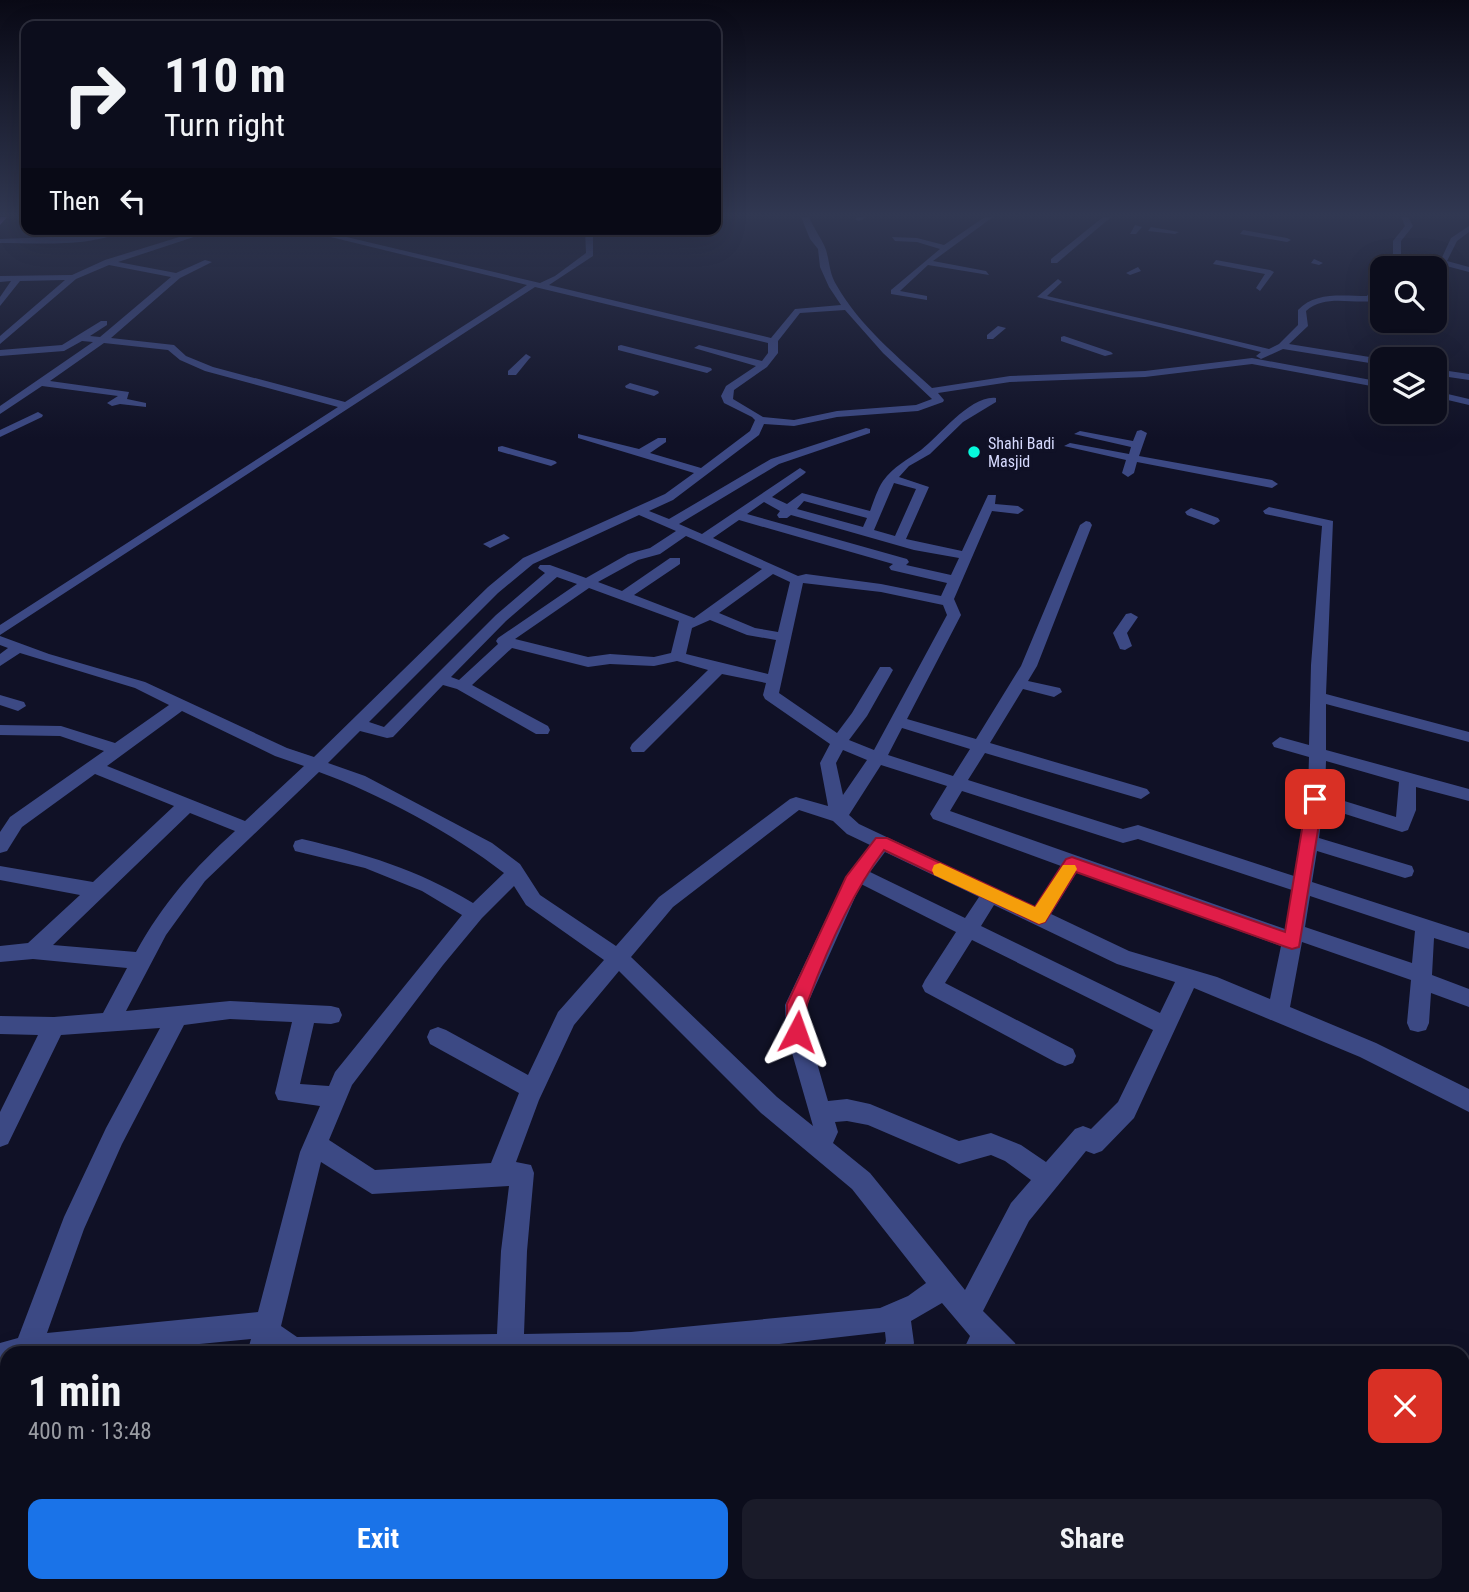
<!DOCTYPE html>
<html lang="en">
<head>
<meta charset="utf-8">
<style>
  :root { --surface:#0c0d1c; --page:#1a1b29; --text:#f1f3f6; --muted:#9a9ca3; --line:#2c2d3b; --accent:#1a73e8 }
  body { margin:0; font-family:"Roboto Condensed",sans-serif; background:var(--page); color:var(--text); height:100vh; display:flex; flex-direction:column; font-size:26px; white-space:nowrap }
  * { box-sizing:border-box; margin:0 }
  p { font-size:23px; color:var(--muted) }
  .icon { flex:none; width:38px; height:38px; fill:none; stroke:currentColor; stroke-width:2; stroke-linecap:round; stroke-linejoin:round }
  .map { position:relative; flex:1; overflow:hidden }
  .side { position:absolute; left:0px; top:1346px; width:1470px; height:247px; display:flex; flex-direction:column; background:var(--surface); border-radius:21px 21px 0 0; box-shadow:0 7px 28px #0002,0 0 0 2px var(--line) }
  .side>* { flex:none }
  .guide { position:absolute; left:21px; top:21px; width:700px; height:214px; border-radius:14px; box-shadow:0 7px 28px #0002,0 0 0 2px var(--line); background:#0c0d1c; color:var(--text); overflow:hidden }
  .tools { position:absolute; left:1370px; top:256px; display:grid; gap:14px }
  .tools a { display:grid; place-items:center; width:77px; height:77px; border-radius:14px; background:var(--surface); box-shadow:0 7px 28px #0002,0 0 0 2px var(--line); font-size:35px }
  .pin { position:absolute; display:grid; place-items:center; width:60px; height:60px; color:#fff; margin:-30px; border-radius:14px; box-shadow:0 4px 10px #0006 }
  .me { position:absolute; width:77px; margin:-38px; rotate:4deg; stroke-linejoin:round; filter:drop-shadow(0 0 5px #0008) }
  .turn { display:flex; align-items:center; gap:24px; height:147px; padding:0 28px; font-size:32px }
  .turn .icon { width:91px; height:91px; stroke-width:2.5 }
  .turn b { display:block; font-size:49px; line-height:60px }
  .then { display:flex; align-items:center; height:66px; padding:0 28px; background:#0003; gap:14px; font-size:26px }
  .round { display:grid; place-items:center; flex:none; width:74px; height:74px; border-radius:14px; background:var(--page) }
  .headline { display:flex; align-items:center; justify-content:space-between; height:119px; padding:0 28px }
  h1 { font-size:42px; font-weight:700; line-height:52px }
  .action { display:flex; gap:14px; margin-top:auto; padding:14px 28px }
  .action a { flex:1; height:80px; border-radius:14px; background:var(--accent); color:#fff; font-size:28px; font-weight:700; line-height:80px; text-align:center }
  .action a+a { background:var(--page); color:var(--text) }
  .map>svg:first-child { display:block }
  .green { fill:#133029 }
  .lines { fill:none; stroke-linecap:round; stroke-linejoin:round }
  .minor { fill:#3c4984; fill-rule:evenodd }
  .major { fill:#9f60fb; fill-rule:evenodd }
  .route { fill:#e11d48; stroke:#92132f; stroke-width:2 }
  .slow { fill:#f59e0b }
  .poi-dot { fill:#07f9dd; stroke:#101126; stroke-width:2.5 }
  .labels { text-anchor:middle; stroke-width:7; stroke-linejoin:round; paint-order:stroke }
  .far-poi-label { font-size:16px; fill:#d6dafe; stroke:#101126; text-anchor:start }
</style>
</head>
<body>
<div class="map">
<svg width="1469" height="1592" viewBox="0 0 1469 1592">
  <rect width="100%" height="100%" fill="#101126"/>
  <!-- green -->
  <path class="green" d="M 231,1586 L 465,1586 L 466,1592 L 230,1592 Z"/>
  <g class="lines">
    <!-- minor -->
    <path class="minor" d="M 801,217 L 809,217 C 813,227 824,243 826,250 C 830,263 829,273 837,286 C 859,325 899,358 932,388 L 1010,376 L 1145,371 L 1252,358 L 1382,382 L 1382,388 L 1252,364 L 1145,377 L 1010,382 L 938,393 L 944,400 L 943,402 L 918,411 L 837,417 L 794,426 L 764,424 L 759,435 L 673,500 L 649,511 L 669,519 L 771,459 L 866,428 L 870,429 L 870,433 L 779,464 L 679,524 L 702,534 L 800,468 L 806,472 L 804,474 L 772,497 L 787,504 L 802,493 L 870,511 C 874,501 877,490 883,481 C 894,466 907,460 921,450 C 940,436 970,395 996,398 L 996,402 L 963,422 L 930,454 L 909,466 L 899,477 L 929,487 L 906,539 L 962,551 L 988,495 L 996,495 L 995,504 L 1018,506 L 1024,510 L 1018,514 L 992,511 L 954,599 L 961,615 L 907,719 L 976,739 L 1021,666 L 1080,525 L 1086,521 L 1090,522 L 1092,525 L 1037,666 L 1028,681 L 1060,688 L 1062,692 L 1054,697 L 1023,689 L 990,743 L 1147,789 L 1150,793 L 1141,799 L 985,753 L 968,780 L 1123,829 L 1138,825 L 1294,876 L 1308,789 L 1309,757 L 1274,747 L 1272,743 L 1280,737 L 1309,745 L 1311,665 L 1322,526 L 1265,514 L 1263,511 L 1269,507 L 1333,521 L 1326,694 L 1469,732 L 1469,742 L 1326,704 L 1326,750 L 1469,789 L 1469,801 L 1416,787 L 1416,810 L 1408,830 L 1402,832 L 1323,807 L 1319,838 L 1412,866 L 1414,871 L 1412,876 L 1405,878 L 1317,851 L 1312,882 L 1469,933 L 1469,949 L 1434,938 L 1432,975 L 1469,989 L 1469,1007 L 1431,993 L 1429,1023 L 1426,1030 L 1418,1032 L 1410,1030 L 1407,1023 L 1411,980 L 1302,942 L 1290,1007 L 1376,1043 L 1469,1089 L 1469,1112 L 1360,1057 L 1194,988 L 1134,1118 L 1102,1151 L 1094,1154 L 1086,1151 L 1029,1221 L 983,1311 L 1015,1343 L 1019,1353 L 962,1353 L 970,1336 L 942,1303 L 911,1321 L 914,1343 L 910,1353 L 881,1353 L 886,1341 L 885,1332 L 699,1353 L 247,1353 L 251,1339 L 107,1353 L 7,1353 L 7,1366 L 0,1363 L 0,1343 L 18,1338 L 64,1217 L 106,1128 L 160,1028 L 61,1035 L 8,1144 L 0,1147 L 0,1112 L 38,1035 L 0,1034 L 0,1016 L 54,1017 L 103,1013 L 127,968 L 33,959 L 0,962 L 0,946 L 28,943 L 80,895 L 0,880 L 0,866 L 93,882 L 174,806 L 95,774 L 22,827 L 7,851 L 0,853 L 0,832 L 10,817 L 104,751 L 60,736 L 0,735 L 0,725 L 61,726 L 115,743 L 169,705 L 135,688 L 20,653 L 0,666 L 0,654 L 8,648 L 0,645 L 0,636 L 49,654 L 145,682 L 287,748 L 314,757 L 488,587 L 523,558 L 665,494 L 694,473 L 578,438 L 578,434 L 639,449 L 658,438 L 666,438 L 666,442 L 650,453 L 701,468 L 750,431 L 755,420 L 752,417 L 724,403 L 721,396 L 726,386 L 756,366 L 694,348 L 699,345 L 762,361 L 768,353 L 768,343 L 535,287 L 0,635 L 0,625 L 338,407 L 205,371 L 180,360 L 168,350 L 104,343 L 50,381 L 129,392 L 127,399 L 146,403 L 146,407 L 120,404 L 112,406 L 107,403 L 118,396 L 42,386 L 0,414 L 0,406 L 93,342 L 82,341 L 64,351 L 0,356 L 0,350 L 62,345 L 101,321 L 107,321 L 107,325 L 90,336 L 100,337 L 171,277 L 109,265 L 76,279 L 0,344 L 0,336 L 65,280 L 20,281 L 0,306 L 0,297 L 11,281 L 0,282 L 0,276 L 72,275 L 105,260 L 205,229 L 218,229 L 118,262 L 176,273 L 205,260 L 212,262 L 180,278 L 111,338 L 174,345 L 186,356 L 213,367 L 345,402 L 527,285 L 298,229 L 313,229 L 540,283 L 555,276 L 586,253 L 585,229 L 593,229 L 593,256 L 549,285 L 771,338 L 795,309 L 841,305 L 829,287 L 820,267 L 818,249 L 810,239 ZM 845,310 L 883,353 L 932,399 L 916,405 L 837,411 L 794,420 L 763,417 L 733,399 L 734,390 L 767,367 L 778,353 L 778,341 L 800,313 ZM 894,483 L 916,489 L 895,536 L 874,530 ZM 804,501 L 867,518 L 863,527 L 797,509 ZM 764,502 L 780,511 L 777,515 L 779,518 L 787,518 L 791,515 L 914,550 L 959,558 L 951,575 L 906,565 L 909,562 L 907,559 L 747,514 ZM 639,515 L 676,531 L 650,548 L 628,554 L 586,578 L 550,565 L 540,565 L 538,568 L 545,573 L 496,615 L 384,727 L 369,722 L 498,593 L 533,564 ZM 739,520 L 893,564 L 889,567 L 891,570 L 947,583 L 941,596 L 881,584 L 806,574 L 798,576 L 713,538 ZM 686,536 L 762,569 L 694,618 L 634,595 L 680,564 L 680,558 L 670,558 L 622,591 L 598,582 L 638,560 L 660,554 ZM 773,574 L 790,582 L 778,632 L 755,628 L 719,613 ZM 557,577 L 577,584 L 498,638 L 496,641 L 498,644 L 459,680 L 451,677 L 506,621 ZM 803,583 L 881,592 L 943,605 L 947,615 L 874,750 L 849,740 L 867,716 L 893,670 L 890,667 L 880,667 L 852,713 L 837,733 L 779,693 ZM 589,588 L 679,621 L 671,653 L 654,657 L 610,654 L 588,657 L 515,639 ZM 710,620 L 747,635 L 776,640 L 768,674 L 686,654 L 692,628 ZM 512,648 L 588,667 L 610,664 L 654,666 L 677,661 L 708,670 L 632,744 L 630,748 L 632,752 L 644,752 L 722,674 L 766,683 L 763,695 L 765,699 L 830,744 L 820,763 L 828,806 L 796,797 L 790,799 L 659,897 L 616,946 L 540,895 L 520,864 L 492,843 L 365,776 L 328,763 L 360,731 L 387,738 L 393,737 L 443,685 L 457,689 L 536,734 L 548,734 L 550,730 L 548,726 L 472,685 ZM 182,711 L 275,756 L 304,766 L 245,821 L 107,766 ZM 902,728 L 970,749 L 953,776 L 888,755 ZM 843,750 L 867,760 L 843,795 L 836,763 ZM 1326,761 L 1399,782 L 1396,817 L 1325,795 ZM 881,765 L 947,786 L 930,814 L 933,819 L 1061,866 L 1035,907 L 859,824 L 849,815 ZM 319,772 C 378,793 454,834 504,873 L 473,903 C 416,869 366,854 302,839 L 295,841 L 293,846 L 295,851 L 365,868 L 422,891 L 462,915 L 335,1072 L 329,1086 L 300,1084 L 314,1023 L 331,1024 L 339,1022 L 342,1015 L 339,1008 L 331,1006 L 230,1001 L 126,1011 L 166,935 L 205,881 ZM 962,791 L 1123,843 L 1138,839 L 1292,890 L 1285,929 L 950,811 ZM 799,810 L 833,821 L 847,834 L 870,845 L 846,877 L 785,1005 L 786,1032 L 813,1126 L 777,1097 L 631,957 L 673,907 ZM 190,813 L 235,831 C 194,868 163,903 136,952 L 53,945 ZM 885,852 L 979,897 L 965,918 L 870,872 ZM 1077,872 L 1281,946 L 1270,999 L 1217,977 L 1129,951 L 1051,914 ZM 861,884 L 956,932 L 925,980 L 922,986 L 925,992 L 1057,1063 L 1065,1066 L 1073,1063 L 1076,1056 L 1073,1049 L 945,983 L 972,940 L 1153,1030 L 1118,1102 L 1091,1129 L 1083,1126 L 1075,1129 L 1046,1162 L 1021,1145 L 991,1133 L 959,1141 L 870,1104 L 847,1099 L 828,1101 L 808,1032 L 807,1005 ZM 514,886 L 526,905 L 604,960 L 558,1012 L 528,1075 L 446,1030 L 438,1027 L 430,1030 L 427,1037 L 430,1044 L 519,1093 L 491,1163 L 375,1170 L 329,1140 L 352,1085 L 443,965 L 482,918 ZM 1310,896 L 1415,931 L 1412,963 L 1305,927 ZM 994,905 L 1117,964 L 1175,982 L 1160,1013 L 981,926 ZM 619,971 L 761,1113 L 852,1189 L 926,1283 L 908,1296 L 880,1308 L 631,1332 L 524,1334 L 527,1251 L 534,1173 L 531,1165 L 516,1162 L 539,1100 L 574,1025 ZM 230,1019 L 292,1022 L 275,1093 L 278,1100 L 320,1106 L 300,1152 L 258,1312 L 47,1333 L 84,1229 L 122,1144 L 184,1025 ZM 847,1121 L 868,1125 L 959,1164 L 991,1155 L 1005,1161 L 1031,1180 L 1011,1203 L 965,1290 L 870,1173 L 833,1143 L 838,1132 L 835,1122 ZM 321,1162 L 372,1194 L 509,1186 L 501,1251 L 497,1334 L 297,1337 L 281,1326 Z
      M 858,217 L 867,217 L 859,221 L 855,219 Z
      M 985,217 L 993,217 L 933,261 L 986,271 L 989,275 L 928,265 L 900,291 L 927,296 L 927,300 L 891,294 L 891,290 L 940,249 L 917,242 L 895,241 L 892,237 L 917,238 L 944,245 Z
      M 1103,217 L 1111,217 L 1057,263 L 1051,263 L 1051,259 Z
      M 1401,217 L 1408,217 L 1413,226 L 1401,241 L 1401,260 L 1395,268 L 1387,268 L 1393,260 L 1393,241 L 1405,226 Z
      M 1135,225 L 1142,227 L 1136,234 L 1130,234 Z
      M 1469,226 L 1469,232 L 1457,241 L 1447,261 L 1469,267 L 1469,272 L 1439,264 L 1451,238 Z
      M 1151,227 L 1179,232 L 1175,234 L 1148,231 Z
      M 115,229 L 126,229 C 95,248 36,243 0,243 L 0,239 L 81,236 Z
      M 1243,230 L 1287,238 L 1291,240 L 1287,242 L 1240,234 Z
      M 1314,259 L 1323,263 L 1319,265 L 1311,263 Z
      M 1216,260 L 1270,270 L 1274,272 L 1260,291 L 1256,288 L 1265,274 L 1213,264 Z
      M 1138,267 L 1141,271 L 1130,275 L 1126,273 Z
      M 1379,278 L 1382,278 L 1382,286 L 1373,301 C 1351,304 1325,294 1306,311 L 1308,326 L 1289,344 L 1382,359 L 1382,365 L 1283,349 L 1261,359 L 1256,356 L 1261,352 L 1037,297 L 1058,279 L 1062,282 L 1047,296 L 1269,349 L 1279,344 L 1298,325 L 1298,310 C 1315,291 1344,296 1367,296 Z
      M 998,326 L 1006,328 L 993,339 L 987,339 L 987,335 Z
      M 1064,336 L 1111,352 L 1113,354 L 1105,356 L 1061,341 L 1061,337 Z
      M 621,345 L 711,368 L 712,370 L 707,373 L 618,350 L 618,346 Z
      M 526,354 L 531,357 L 529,359 L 516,375 L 508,375 L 508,371 Z
      M 1435,369 L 1469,374 L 1469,380 L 1435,375 Z
      M 630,383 L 658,391 L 659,393 L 654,396 L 626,388 L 625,386 Z
      M 1435,391 L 1469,399 L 1469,405 L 1435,397 Z
      M 38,412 L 43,415 L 42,417 L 0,437 L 0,430 Z
      M 1141,430 L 1147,433 L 1139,456 L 1272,480 L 1278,484 L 1272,488 L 1137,462 L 1134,473 L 1128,477 L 1122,473 L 1126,460 L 1064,446 L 1070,443 L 1129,454 L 1131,447 L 1074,434 L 1080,431 L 1133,441 L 1137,431 Z
      M 502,446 L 555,461 L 557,463 L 551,466 L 498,451 L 498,447 Z
      M 1191,508 L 1218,518 L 1220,521 L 1214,525 L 1187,515 L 1185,512 Z
      M 504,534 L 510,538 L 490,548 L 483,544 Z
      M 1131,613 L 1138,617 L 1127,633 L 1132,646 L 1125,650 L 1120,649 L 1113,633 L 1126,614 Z
      M 0,695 L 24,702 L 26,706 L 18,711 L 0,705 Z
      M 7,1547 L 7,1586 L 17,1586 L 15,1592 L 0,1592 L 0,1550 Z
      M 91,1586 L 123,1586 L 121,1592 L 89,1592 Z
      M 206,1586 L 238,1586 L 237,1592 L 205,1592 Z
      M 462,1586 L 494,1586 L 494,1592 L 462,1592 Z
      M 886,1586 L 918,1586 L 918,1592 L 886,1592 Z
      M 1277,1586 L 1315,1586 L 1318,1592 L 1280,1592 Z"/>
    <!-- major -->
    <path class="major" d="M 0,217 L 7,217 L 0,225 Z"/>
  </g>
  <!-- sky -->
  <linearGradient id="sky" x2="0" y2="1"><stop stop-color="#090915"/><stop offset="0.49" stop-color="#313852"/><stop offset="1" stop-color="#313852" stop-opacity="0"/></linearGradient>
  <rect width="1469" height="439" fill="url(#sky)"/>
  <!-- route -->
  <path class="route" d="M 1315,793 L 1323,799 L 1299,947 L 1292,949 L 1286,947 L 1076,872 L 1045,922 L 1039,924 L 884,850 C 853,892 826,952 808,1001 C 803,1013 810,1027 804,1038 L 797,1041 L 790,1038 L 787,1032 L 787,1004 L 846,877 L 876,838 L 887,838 L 1035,907 L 1066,859 L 1072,857 L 1285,932 L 1307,799 Z"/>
  <!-- slow -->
  <path class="slow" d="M 940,863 L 1035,907 L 1063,865 L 1075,865 L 1077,869 L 1045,922 L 1039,924 L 934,875 L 932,870 L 934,865 Z"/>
  <!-- markers -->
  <circle class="poi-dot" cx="974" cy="452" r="7"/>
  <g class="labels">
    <!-- far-poi labels -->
    <g class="far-poi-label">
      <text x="988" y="449">Shahi Badi<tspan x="988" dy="18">Masjid</tspan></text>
    </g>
  </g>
</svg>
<div class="tools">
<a><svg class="icon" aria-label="search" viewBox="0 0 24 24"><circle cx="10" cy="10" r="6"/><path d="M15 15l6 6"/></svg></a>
<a><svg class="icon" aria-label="layers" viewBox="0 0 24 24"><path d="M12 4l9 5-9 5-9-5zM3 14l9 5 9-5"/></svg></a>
</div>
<div class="pin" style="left:1315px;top:799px;background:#d93025"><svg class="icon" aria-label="arrive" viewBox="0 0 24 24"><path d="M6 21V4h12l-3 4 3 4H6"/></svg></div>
<svg class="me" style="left:797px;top:1032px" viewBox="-20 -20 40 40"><path d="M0-17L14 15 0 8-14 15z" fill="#e11d48" stroke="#fff" stroke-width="4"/></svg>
<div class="guide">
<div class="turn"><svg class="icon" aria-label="right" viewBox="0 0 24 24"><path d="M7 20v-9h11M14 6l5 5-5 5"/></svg><div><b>110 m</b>Turn right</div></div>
<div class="then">Then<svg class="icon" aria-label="left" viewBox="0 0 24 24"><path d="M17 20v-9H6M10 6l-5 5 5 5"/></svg></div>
</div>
<section class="side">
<div class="headline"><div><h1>1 min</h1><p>400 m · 13:48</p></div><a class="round" style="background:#d93025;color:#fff"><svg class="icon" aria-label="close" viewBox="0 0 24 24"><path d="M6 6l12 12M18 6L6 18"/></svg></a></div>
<div class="action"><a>Exit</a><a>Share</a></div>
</section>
</div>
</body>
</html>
